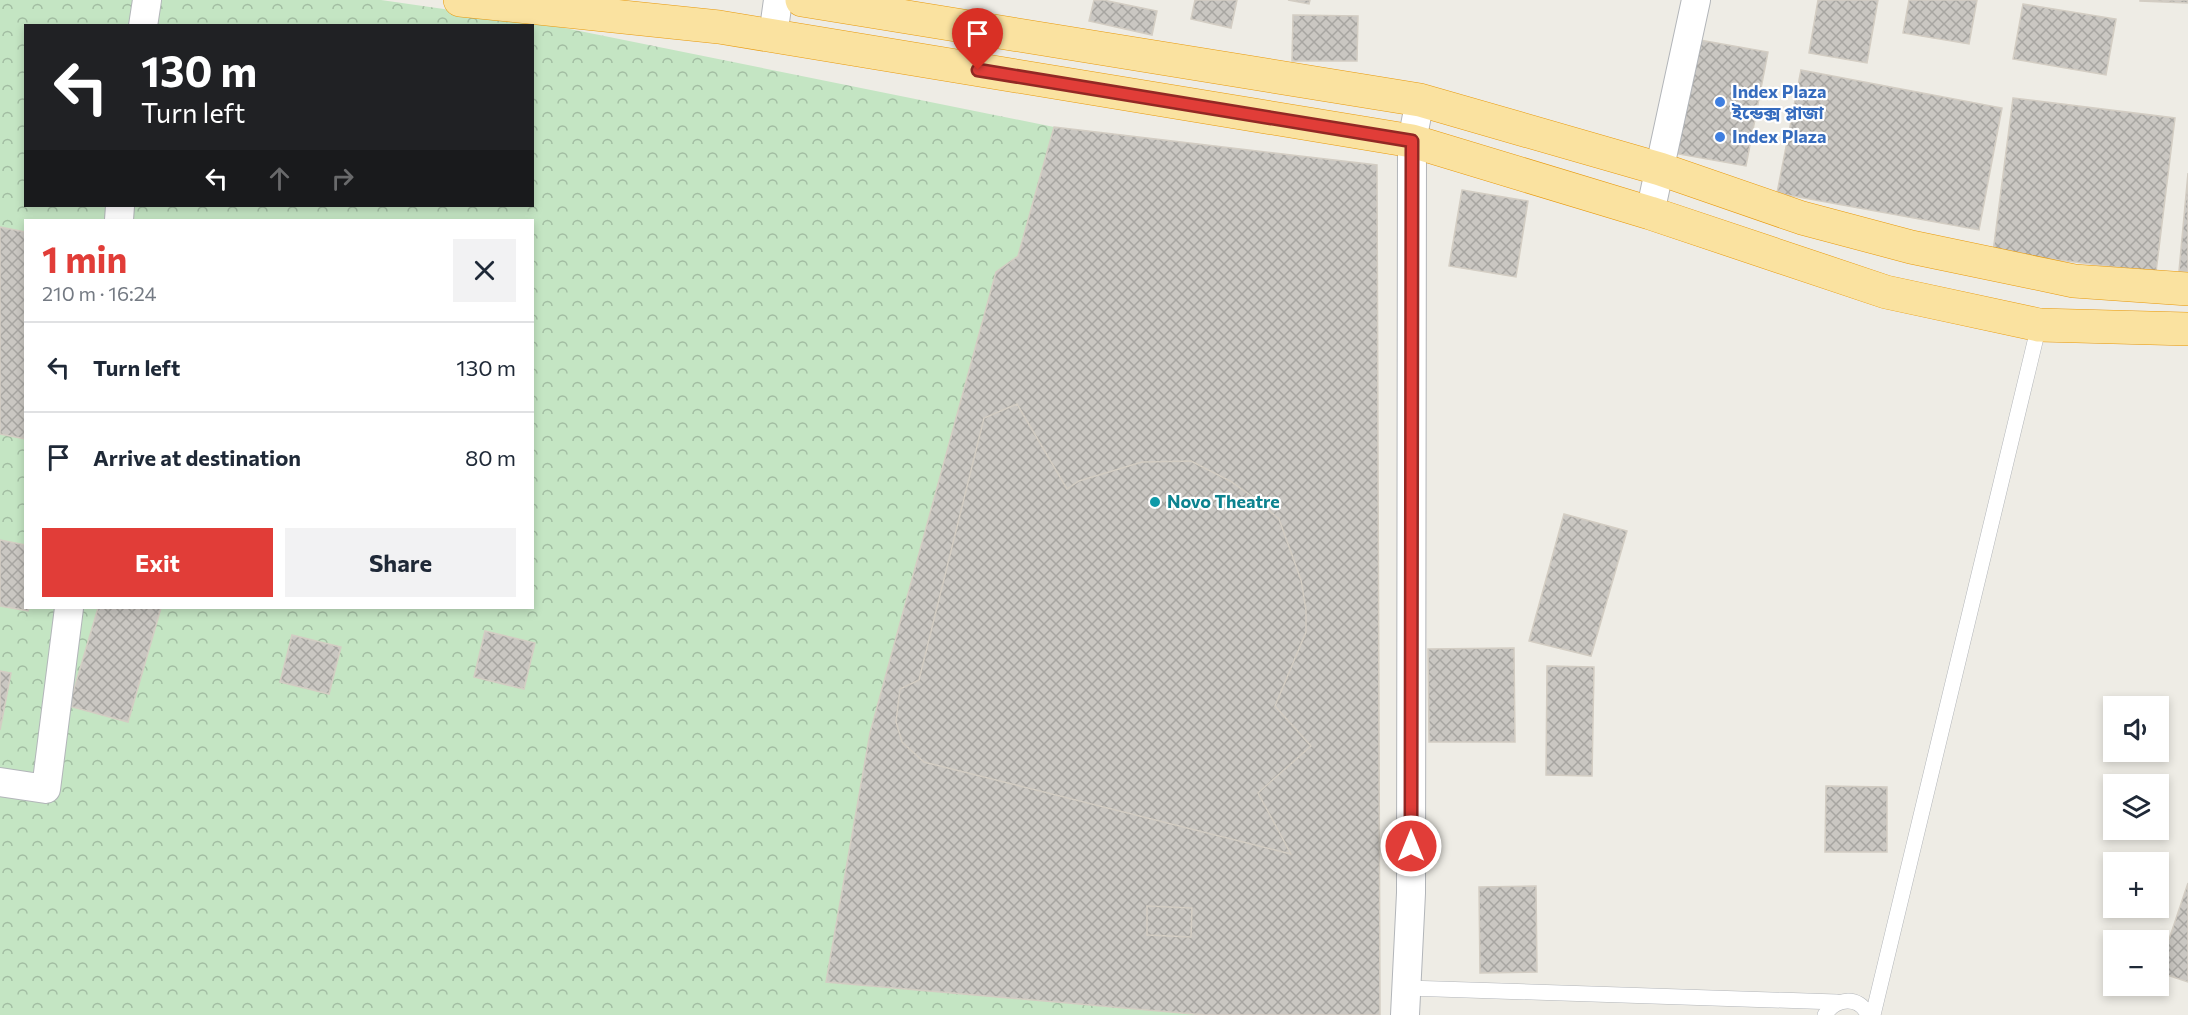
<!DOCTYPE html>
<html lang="en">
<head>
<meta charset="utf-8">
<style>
  :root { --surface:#fff; --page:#f2f2f3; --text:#1f2937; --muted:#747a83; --line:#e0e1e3; --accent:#e13d38 }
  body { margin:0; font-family:Commissioner,"Noto Sans Bengali",sans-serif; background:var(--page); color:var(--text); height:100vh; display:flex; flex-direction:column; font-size:22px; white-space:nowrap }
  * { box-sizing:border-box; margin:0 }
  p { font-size:20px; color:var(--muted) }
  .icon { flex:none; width:33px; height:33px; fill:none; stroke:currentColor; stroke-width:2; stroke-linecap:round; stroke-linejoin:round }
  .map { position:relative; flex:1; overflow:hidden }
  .details { position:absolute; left:24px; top:219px; width:510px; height:390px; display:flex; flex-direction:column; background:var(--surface); border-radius:0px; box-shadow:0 3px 9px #0003 }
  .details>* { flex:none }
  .top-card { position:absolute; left:24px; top:24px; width:510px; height:183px; border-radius:0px; box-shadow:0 3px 9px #0003; background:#202124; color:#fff; overflow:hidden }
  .tools { position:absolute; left:2103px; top:696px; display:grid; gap:12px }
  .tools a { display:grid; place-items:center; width:66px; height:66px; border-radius:0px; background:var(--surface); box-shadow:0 3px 9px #0003; font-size:30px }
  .pin { position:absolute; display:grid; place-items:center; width:51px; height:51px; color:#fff; margin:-62px -26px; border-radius:50% 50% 50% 0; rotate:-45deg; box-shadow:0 0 6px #0007 }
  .pin .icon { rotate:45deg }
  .me { position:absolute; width:66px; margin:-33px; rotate:0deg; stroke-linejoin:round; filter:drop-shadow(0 0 4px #0008) }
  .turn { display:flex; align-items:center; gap:21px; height:126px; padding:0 18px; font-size:27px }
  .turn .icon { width:78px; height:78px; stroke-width:2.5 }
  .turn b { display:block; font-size:42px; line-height:51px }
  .lanes { display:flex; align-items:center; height:57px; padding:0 18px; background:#0003; justify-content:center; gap:30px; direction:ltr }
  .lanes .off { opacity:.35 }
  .round { display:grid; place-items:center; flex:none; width:63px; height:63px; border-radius:0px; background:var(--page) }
  .summary { display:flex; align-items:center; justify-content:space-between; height:102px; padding:0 18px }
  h1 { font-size:36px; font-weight:700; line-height:45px; color:var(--accent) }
  .action { display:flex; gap:12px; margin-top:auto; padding:12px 18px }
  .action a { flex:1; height:69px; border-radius:0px; background:var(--accent); color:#fff; font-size:24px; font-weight:700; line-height:69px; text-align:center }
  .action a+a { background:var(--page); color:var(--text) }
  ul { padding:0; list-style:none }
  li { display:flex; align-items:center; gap:18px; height:90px; padding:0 18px; border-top:2px solid var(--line) }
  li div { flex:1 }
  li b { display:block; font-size:22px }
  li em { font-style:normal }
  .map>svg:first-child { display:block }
  .park { fill:url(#park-crowns); fill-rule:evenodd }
  .building { fill:url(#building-cross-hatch); stroke:#d3cdc3; stroke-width:1.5 }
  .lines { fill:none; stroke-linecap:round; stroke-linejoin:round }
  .service-casing { stroke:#b2b5b9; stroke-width:16 }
  .minor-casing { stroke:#b2b5b9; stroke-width:30 }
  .trunk-casing { stroke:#e8990b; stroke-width:34 }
  .service { stroke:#fff; stroke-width:15 }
  .minor { stroke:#fff; stroke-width:28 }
  .trunk { stroke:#fae2a0; stroke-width:33 }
  .route-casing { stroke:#922824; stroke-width:15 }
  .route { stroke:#e13d38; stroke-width:10 }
  .shop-dot { fill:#3f7fe0; stroke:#fff; stroke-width:2 }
  .culture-dot { fill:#0f9aa8; stroke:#fff; stroke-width:2 }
  .labels { text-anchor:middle; stroke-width:4.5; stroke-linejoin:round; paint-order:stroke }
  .shop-label { font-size:18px; font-weight:bold; fill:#366cbe; stroke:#fff; text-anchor:start }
  .culture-label { font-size:18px; font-weight:bold; fill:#0d838f; stroke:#fff; text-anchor:start }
</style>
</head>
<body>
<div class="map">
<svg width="2188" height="1015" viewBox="0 0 2188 1015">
  <defs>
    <pattern id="park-crowns" width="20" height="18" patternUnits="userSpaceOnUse" patternTransform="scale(1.5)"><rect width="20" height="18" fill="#c4e5c3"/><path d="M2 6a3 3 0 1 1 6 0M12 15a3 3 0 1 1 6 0" fill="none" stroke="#a2bda2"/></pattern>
    <pattern id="building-cross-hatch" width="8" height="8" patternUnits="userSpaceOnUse" patternTransform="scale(1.5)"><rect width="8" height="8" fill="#cac7c2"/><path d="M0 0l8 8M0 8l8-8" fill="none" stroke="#a7a5a1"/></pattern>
  </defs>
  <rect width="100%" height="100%" fill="#eeece5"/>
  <!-- park -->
  <path class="park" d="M 0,0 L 381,0 L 535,22 L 1054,127 L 1018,256 L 996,272 L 870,733 L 826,981 L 1205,1015 L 0,1015 ZM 26,26 L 532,26 L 532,206 L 26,206 ZM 26,220 L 532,220 L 532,608 L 26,608 Z"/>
  <!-- building -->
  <path class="building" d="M 1094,0 L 1103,0 L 1157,11 L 1152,35 L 1089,21 Z
    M 1195,0 L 1237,0 L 1231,28 L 1191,19 Z
    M 1288,0 L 1310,0 L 1309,4 Z
    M 1818,0 L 1878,0 L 1867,63 L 1809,53 Z
    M 1909,0 L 1977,0 L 1969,44 L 1903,33 Z
    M 2188,0 L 2188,3 L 2140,1 L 2140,0 Z
    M 2023,4 L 2116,19 L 2106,75 L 2013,59 Z
    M 1293,15 L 1358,16 L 1357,61 L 1292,61 Z
    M 1694,39 L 1768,52 L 1746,166 L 1673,153 Z
    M 1801,70 L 2002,108 L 1979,230 L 1777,193 Z
    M 2013,98 L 2175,118 L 2156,272 L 1993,252 Z
    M 1054,127 L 1377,165 L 1380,1015 L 1205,1015 L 826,982 L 870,733 L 996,272 L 1018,256 Z
    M 2188,173 L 2188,272 L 2179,271 Z
    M 1462,190 L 1528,201 L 1516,277 L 1449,266 Z
    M 0,227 L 26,232 L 26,439 L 0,434 Z
    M 1017,404 L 1067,489 L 1079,481 L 1142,462 L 1191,461 L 1230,481 L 1253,497 L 1279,519 L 1301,580 L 1306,610 L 1306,632 L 1275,706 L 1311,746 L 1258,793 L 1291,854 L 924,762 L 902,742 L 896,722 L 900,689 L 919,680 L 984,418 Z
    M 1564,514 L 1627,531 L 1591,656 L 1529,641 Z
    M 0,540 L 26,545 L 26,608 L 29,608 L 28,611 L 0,606 Z
    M 98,608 L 161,608 L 128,722 L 69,706 Z
    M 485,631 L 535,643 L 524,689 L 474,677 Z
    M 292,635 L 341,647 L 329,694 L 280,682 Z
    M 1514,648 L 1515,742 L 1429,742 L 1428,649 Z
    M 1547,666 L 1594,667 L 1592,776 L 1546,775 Z
    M 0,671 L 11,673 L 0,730 Z
    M 1826,786 L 1887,787 L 1887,852 L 1825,852 Z
    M 2188,883 L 2188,982 L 2158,972 Z
    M 1536,886 L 1537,972 L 1480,973 L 1479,887 Z
    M 1147,906 L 1192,908 L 1191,937 L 1147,935 Z"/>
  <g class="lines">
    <defs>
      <path id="service" d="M 1407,988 L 1837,1002
        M 1825,1015 C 1835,998 1859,995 1868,1015
        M 1873,1015 L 2039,325"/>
      <path id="minor" d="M 143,26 L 147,0
        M 773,36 L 778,0
        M 1650,213 L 1696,0
        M 119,220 L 120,206
        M 0,782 L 46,789 L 69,608
        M 1405,1015 L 1411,893 L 1412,141 L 1420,100"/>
      <path id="trunk" d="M 460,0 L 719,27 L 1412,141 L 1650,213 L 1886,292 L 2039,325 L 2188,329
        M 802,0 L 1420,100 L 1660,169 L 1802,218 L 1911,247 L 2074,281 L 2188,289"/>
    </defs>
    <!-- service casing -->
    <use href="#service" class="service-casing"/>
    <!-- minor casing -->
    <use href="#minor" class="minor-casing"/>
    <!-- trunk casing -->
    <use href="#trunk" class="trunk-casing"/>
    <!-- service -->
    <use href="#service" class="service"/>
    <!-- minor -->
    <use href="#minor" class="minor"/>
    <!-- trunk -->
    <use href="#trunk" class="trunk"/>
  </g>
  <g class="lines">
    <defs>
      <path id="route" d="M 978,70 L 1412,141 L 1411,846"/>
    </defs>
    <!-- route casing -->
    <use href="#route" class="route-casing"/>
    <!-- route -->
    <use href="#route" class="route"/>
  </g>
  <!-- markers -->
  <g class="shop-dot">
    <circle cx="1720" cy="102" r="6"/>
    <circle cx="1720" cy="137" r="6"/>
  </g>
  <circle class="culture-dot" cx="1155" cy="502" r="6"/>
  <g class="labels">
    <!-- shop labels -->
    <g class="shop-label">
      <text x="1732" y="98">Index Plaza<tspan x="1732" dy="21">ইন্ডেক্স প্লাজা</tspan></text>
      <text x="1732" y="143">Index Plaza</text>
    </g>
    <!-- culture labels -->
    <g class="culture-label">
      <text x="1167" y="508">Novo Theatre</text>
    </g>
  </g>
</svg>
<div class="tools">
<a><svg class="icon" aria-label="sound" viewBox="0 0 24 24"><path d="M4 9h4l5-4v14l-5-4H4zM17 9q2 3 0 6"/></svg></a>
<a><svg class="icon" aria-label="layers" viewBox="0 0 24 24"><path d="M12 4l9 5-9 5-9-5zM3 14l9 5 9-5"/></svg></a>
<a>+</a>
<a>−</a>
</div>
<div class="pin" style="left:978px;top:70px;background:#d93025"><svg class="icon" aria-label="arrive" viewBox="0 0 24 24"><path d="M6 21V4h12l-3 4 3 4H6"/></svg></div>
<svg class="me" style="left:1411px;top:846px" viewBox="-20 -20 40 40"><circle r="17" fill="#e13d38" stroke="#fff" stroke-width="3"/><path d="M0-11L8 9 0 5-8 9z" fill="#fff"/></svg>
<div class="top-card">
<div class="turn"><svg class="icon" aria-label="left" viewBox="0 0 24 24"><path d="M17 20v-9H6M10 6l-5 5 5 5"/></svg><div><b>130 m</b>Turn left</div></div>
<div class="lanes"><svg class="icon" aria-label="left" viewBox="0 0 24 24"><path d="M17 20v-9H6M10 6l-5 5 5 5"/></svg><svg class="icon off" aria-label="ahead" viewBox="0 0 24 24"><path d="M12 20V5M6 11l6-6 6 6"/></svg><svg class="icon off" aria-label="right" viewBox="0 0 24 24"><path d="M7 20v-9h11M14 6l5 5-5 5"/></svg></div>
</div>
<section class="details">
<div class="summary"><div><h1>1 min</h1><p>210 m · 16:24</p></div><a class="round"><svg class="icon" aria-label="close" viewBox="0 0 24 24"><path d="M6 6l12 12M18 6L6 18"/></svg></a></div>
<ul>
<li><svg class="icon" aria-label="left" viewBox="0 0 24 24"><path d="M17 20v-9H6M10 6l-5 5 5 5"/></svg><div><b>Turn left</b></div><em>130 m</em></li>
<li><svg class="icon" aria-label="arrive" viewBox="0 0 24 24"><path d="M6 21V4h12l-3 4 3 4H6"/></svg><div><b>Arrive at destination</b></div><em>80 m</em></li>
</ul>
<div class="action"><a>Exit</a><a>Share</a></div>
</section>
</div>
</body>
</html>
